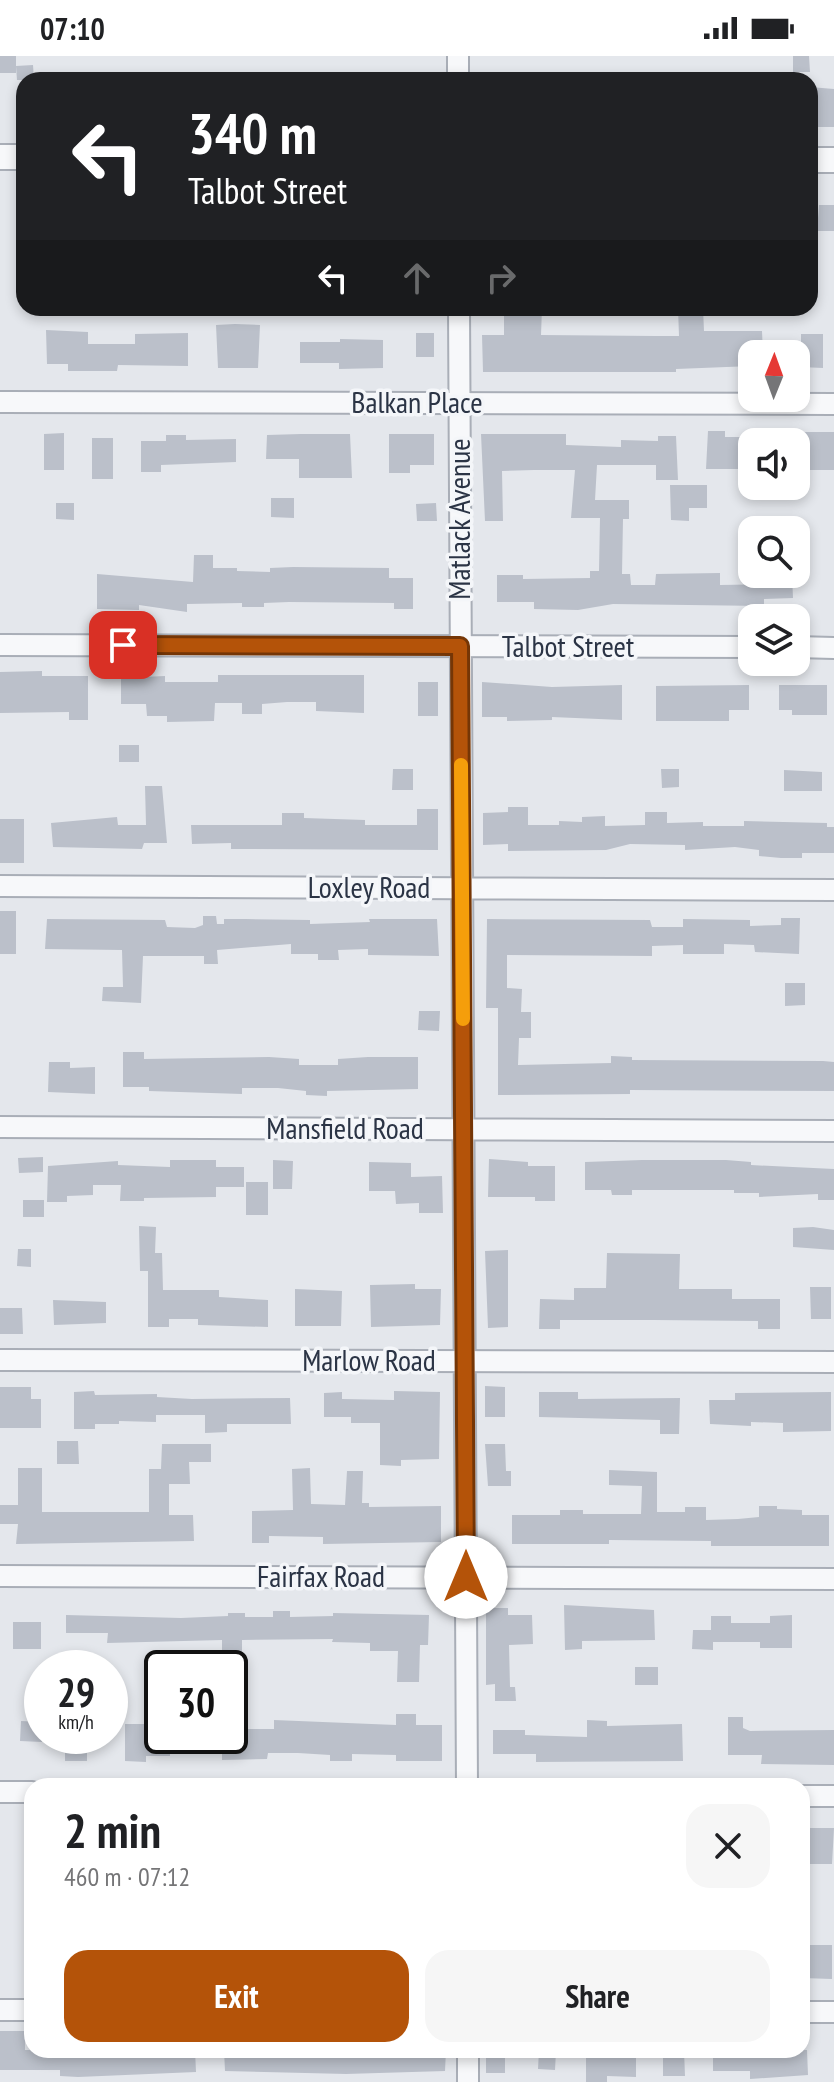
<!DOCTYPE html>
<html lang="en">
<head>
<meta charset="utf-8">
<style>
  :root { --surface:#fff; --page:#f6f6f6; --text:#202124; --muted:#757577; --accent:#b45309 }
  body { margin:0; font-family:"PT Sans Narrow",sans-serif; background:var(--page); color:var(--text); height:100vh; display:flex; flex-direction:column; font-size:30px; white-space:nowrap }
  * { box-sizing:border-box; margin:0 }
  p { font-size:26px; color:var(--muted) }
  .icon { flex:none; width:44px; height:44px; fill:none; stroke:currentColor; stroke-width:2; stroke-linecap:round; stroke-linejoin:round }
  .map { position:relative; flex:1; overflow:hidden }
  .details { position:absolute; left:24px; top:1722px; width:786px; height:280px; display:flex; flex-direction:column; background:var(--surface); border-radius:24px; box-shadow:0 4px 12px #0003 }
  .details>* { flex:none }
  .guide { position:absolute; left:16px; top:16px; width:802px; height:244px; border-radius:24px; box-shadow:0 4px 12px #0003; background:#202124; color:#fff; overflow:hidden }
  .needle { width:52px; rotate:1deg }
  .controls { position:absolute; left:738px; top:284px; display:grid; gap:16px }
  .controls a { display:grid; place-items:center; width:72px; height:72px; border-radius:16px; background:var(--surface); box-shadow:0 4px 12px #0003; font-size:40px }
  .speed { position:absolute; left:24px; top:1594px; display:flex; gap:16px; font-size:40px; font-weight:700; text-align:center }
  .speed>* { display:grid; place-content:center; width:104px; height:104px; border-radius:50%; background:var(--surface); box-shadow:0 4px 12px #0003; line-height:1 }
  .speed small { font-size:20px; font-weight:400 }
  .speed .limit { border:4px solid #111; border-radius:12px; background:#fff; color:#111 }
  .pin { position:absolute; display:grid; place-items:center; width:68px; height:68px; color:#fff; margin:-34px; border-radius:16px; box-shadow:0 4px 12px #0006 }
  .me { position:absolute; width:88px; margin:-44px; rotate:0deg; stroke-linejoin:round; filter:drop-shadow(0 0 6px #0008) }
  .turn { display:flex; align-items:center; gap:28px; height:168px; padding:0 40px; font-size:36px }
  .turn .icon { width:104px; height:104px; stroke-width:2.5 }
  .turn b { display:block; font-size:56px; line-height:68px }
  .lanes { display:flex; align-items:center; height:76px; padding:0 40px; background:#0003; justify-content:center; gap:40px; direction:ltr }
  .lanes .off { opacity:.35 }
  .round { display:grid; place-items:center; flex:none; width:84px; height:84px; border-radius:24px; background:var(--page) }
  .overview { display:flex; align-items:center; justify-content:space-between; height:136px; padding:0 40px }
  h1 { font-size:48px; font-weight:600; line-height:60px }
  .primary-button { display:flex; gap:16px; margin-top:auto; padding:16px 40px }
  .primary-button a { flex:1; height:92px; border-radius:24px; background:var(--accent); color:#fff; font-size:32px; font-weight:600; line-height:92px; text-align:center }
  .primary-button a+a { background:var(--page); color:var(--text) }
  .status { display:flex; justify-content:space-between; align-items:center; height:56px; padding:0 40px; background:var(--surface); direction:ltr }
  .status svg { height:22px; fill:currentColor }
  .map>svg:first-child { display:block }
  .building { fill:#bbc0ca }
  .lines { fill:none; stroke-linecap:round; stroke-linejoin:round }
  .minor-casing { stroke:#a9aeb7; stroke-width:24 }
  .tertiary-casing { stroke:#a9aeb7; stroke-width:28 }
  .minor { stroke:#f7f8fa; stroke-width:20 }
  .tertiary { stroke:#f7f8fa; stroke-width:24 }
  .route-casing { stroke:#753606; stroke-width:20 }
  .route { stroke:#b45309; stroke-width:14 }
  .slow { stroke:#f59e0b; stroke-width:14 }
  .labels { text-anchor:middle; stroke-width:7; stroke-linejoin:round; paint-order:stroke }
  .street-label { font-size:30px; fill:#2b3445; stroke:#f4f6f9 }
</style>
</head>
<body>
<div class="status"><b>07:10</b><svg viewBox="0 0 49 12"><path d="M0 12V9h3v3zM5 12V6h3v6zM10 12V3h3v9zM15 12V0h3v12zM26 1h20v11H26zM47 4h2v5h-2z"/></svg></div>
<div class="map">
<svg width="834" height="2026" viewBox="0 0 834 2026">
  <rect width="100%" height="100%" fill="#e4e7ec"/>
  <!-- building -->
  <path class="building" d="M 0,0 L 16,0 L 16,17 L 0,17 Z
    M 793,0 L 809,0 L 810,16 L 793,16 Z
    M 33,9 L 34,24 L 17,24 L 16,10 Z
    M 810,31 L 834,33 L 834,71 L 810,71 Z
    M 819,149 L 834,149 L 834,175 L 817,175 Z
    M 504,252 L 542,252 L 541,279 L 655,280 L 679,280 L 678,252 L 703,252 L 704,275 L 762,275 L 763,298 L 752,298 L 752,310 L 676,313 L 676,316 L 483,316 L 482,279 L 504,279 Z
    M 235,268 L 260,269 L 258,312 L 218,312 L 216,269 Z
    M 46,274 L 88,276 L 88,288 L 135,288 L 135,278 L 188,277 L 188,310 L 118,309 L 117,315 L 68,315 L 68,308 L 47,308 Z
    M 416,277 L 434,277 L 434,301 L 416,301 Z
    M 801,278 L 823,278 L 823,312 L 801,311 Z
    M 340,283 L 383,284 L 383,312 L 339,313 L 339,307 L 300,307 L 300,286 L 340,286 Z
    M 708,375 L 725,375 L 725,381 L 747,381 L 748,413 L 706,413 Z
    M 796,376 L 834,376 L 834,414 L 796,414 Z
    M 64,377 L 64,414 L 44,414 L 44,378 Z
    M 301,378 L 350,378 L 352,422 L 299,422 L 299,403 L 266,403 L 267,379 Z
    M 389,378 L 434,378 L 434,409 L 410,409 L 410,417 L 389,417 Z
    M 481,378 L 566,378 L 566,389 L 621,391 L 621,384 L 658,385 L 658,380 L 676,380 L 678,424 L 656,424 L 656,409 L 597,409 L 595,444 L 629,444 L 629,463 L 623,463 L 622,518 L 630,518 L 631,529 L 655,529 L 656,518 L 720,517 L 720,529 L 771,528 L 771,520 L 792,519 L 793,542 L 764,543 L 764,550 L 613,548 L 578,554 L 534,553 L 534,546 L 497,546 L 497,519 L 523,519 L 523,523 L 590,522 L 590,515 L 599,515 L 600,462 L 571,462 L 575,414 L 534,414 L 502,415 L 503,465 L 485,465 Z
    M 166,379 L 186,379 L 186,384 L 236,383 L 236,406 L 161,409 L 161,416 L 141,416 L 141,385 L 166,385 Z
    M 92,382 L 113,382 L 113,423 L 92,423 Z
    M 670,429 L 707,429 L 707,452 L 689,452 L 689,465 L 671,464 Z
    M 271,442 L 294,442 L 294,462 L 271,461 Z
    M 56,447 L 74,447 L 74,464 L 56,463 Z
    M 436,447 L 437,465 L 417,465 L 416,448 Z
    M 194,499 L 213,499 L 213,512 L 237,512 L 237,515 L 270,516 L 270,512 L 293,511 L 389,512 L 389,522 L 413,522 L 413,553 L 394,553 L 394,547 L 289,546 L 264,547 L 264,551 L 242,551 L 242,547 L 187,548 L 187,556 L 139,549 L 139,554 L 97,553 L 97,518 L 193,526 Z
    M 42,615 L 42,620 L 88,620 L 88,664 L 69,664 L 69,656 L 0,657 L 0,616 Z
    M 218,619 L 364,619 L 364,657 L 316,655 L 316,646 L 287,646 L 262,648 L 262,658 L 242,658 L 242,647 L 215,647 L 214,665 L 167,666 L 167,660 L 147,660 L 146,648 L 121,648 L 121,622 L 165,620 L 165,626 L 218,626 Z
    M 418,626 L 438,626 L 438,660 L 418,660 Z
    M 482,626 L 552,631 L 622,629 L 622,664 L 552,661 L 552,664 L 507,665 L 507,661 L 482,661 Z
    M 749,629 L 749,654 L 729,654 L 729,665 L 656,665 L 656,630 Z
    M 779,629 L 827,629 L 827,659 L 792,659 L 792,654 L 779,654 Z
    M 119,689 L 139,689 L 139,706 L 119,706 Z
    M 393,713 L 413,713 L 413,734 L 392,734 Z
    M 661,713 L 679,713 L 679,731 L 662,732 Z
    M 784,714 L 822,716 L 822,735 L 784,735 Z
    M 145,730 L 162,730 L 167,787 L 144,787 L 142,793 L 53,791 L 51,767 L 117,761 L 118,769 L 146,769 Z
    M 508,751 L 528,751 L 528,769 L 559,769 L 559,765 L 582,766 L 582,761 L 605,760 L 605,770 L 645,769 L 645,756 L 667,756 L 667,767 L 703,766 L 703,770 L 744,770 L 744,765 L 827,767 L 827,771 L 834,771 L 834,797 L 802,797 L 802,802 L 781,802 L 759,800 L 759,794 L 735,791 L 685,794 L 685,789 L 630,788 L 606,794 L 508,795 L 508,788 L 483,789 L 483,757 L 508,756 Z
    M 417,753 L 438,753 L 438,794 L 231,793 L 231,787 L 192,788 L 191,769 L 282,769 L 282,757 L 304,757 L 304,762 L 365,764 L 365,769 L 417,769 Z
    M 0,763 L 24,763 L 24,807 L 0,807 Z
    M 0,855 L 16,855 L 16,898 L 0,898 Z
    M 203,860 L 216,860 L 217,868 L 224,868 L 224,863 L 246,863 L 310,864 L 310,868 L 370,866 L 369,863 L 437,863 L 439,900 L 368,899 L 368,893 L 338,894 L 339,904 L 318,904 L 318,898 L 291,898 L 291,888 L 217,894 L 218,908 L 204,908 L 204,900 L 143,900 L 141,947 L 102,945 L 103,931 L 123,931 L 122,894 L 45,893 L 47,863 L 165,864 L 167,871 L 195,872 L 203,869 Z
    M 781,862 L 800,862 L 799,898 L 755,896 L 754,889 L 724,888 L 724,898 L 683,898 L 683,889 L 652,890 L 652,900 L 507,899 L 507,932 L 522,933 L 521,956 L 531,956 L 531,982 L 519,982 L 518,1009 L 611,1007 L 611,1000 L 632,1001 L 632,1004 L 823,1005 L 834,1006 L 834,1035 L 630,1034 L 630,1038 L 498,1039 L 498,952 L 486,952 L 487,863 L 650,864 L 652,871 L 683,871 L 683,863 L 750,864 L 750,870 L 781,869 Z
    M 785,927 L 805,927 L 805,949 L 785,950 Z
    M 419,955 L 440,955 L 439,975 L 418,974 Z
    M 123,996 L 144,996 L 144,1003 L 269,1001 L 299,1003 L 299,1009 L 338,1009 L 338,1003 L 368,1001 L 418,1001 L 418,1033 L 327,1035 L 327,1040 L 306,1039 L 306,1035 L 278,1032 L 242,1032 L 242,1038 L 149,1035 L 149,1031 L 123,1031 Z
    M 49,1006 L 70,1006 L 70,1012 L 95,1011 L 95,1038 L 48,1036 Z
    M 43,1101 L 43,1116 L 19,1117 L 18,1102 Z
    M 489,1103 L 528,1106 L 528,1110 L 555,1110 L 555,1145 L 535,1145 L 535,1141 L 488,1141 Z
    M 170,1104 L 216,1104 L 216,1111 L 244,1111 L 244,1131 L 216,1131 L 216,1141 L 144,1142 L 144,1145 L 120,1145 L 121,1129 L 93,1129 L 93,1139 L 67,1140 L 67,1146 L 47,1146 L 48,1110 L 118,1105 L 118,1109 L 170,1111 Z
    M 273,1104 L 293,1105 L 292,1133 L 273,1133 Z
    M 642,1104 L 726,1104 L 751,1106 L 751,1109 L 834,1113 L 834,1144 L 818,1144 L 818,1138 L 759,1141 L 759,1137 L 734,1137 L 734,1134 L 632,1134 L 632,1139 L 612,1139 L 611,1134 L 585,1134 L 585,1106 Z
    M 369,1106 L 411,1107 L 411,1121 L 442,1120 L 443,1157 L 419,1157 L 419,1147 L 396,1148 L 395,1135 L 369,1135 Z
    M 246,1126 L 268,1126 L 268,1159 L 246,1159 Z
    M 23,1144 L 44,1144 L 44,1161 L 23,1161 Z
    M 139,1170 L 156,1171 L 155,1197 L 162,1197 L 163,1234 L 219,1234 L 219,1241 L 268,1244 L 268,1271 L 198,1269 L 198,1263 L 169,1263 L 169,1271 L 148,1271 L 148,1215 L 140,1215 Z
    M 813,1171 L 834,1174 L 834,1194 L 793,1191 L 793,1172 Z
    M 18,1193 L 31,1193 L 31,1211 L 17,1210 Z
    M 508,1194 L 508,1271 L 488,1272 L 485,1195 Z
    M 607,1197 L 680,1198 L 679,1233 L 732,1233 L 732,1243 L 780,1243 L 780,1273 L 758,1273 L 758,1265 L 654,1264 L 560,1264 L 560,1273 L 539,1273 L 540,1243 L 574,1244 L 574,1232 L 606,1232 Z
    M 415,1228 L 415,1233 L 441,1233 L 440,1269 L 371,1271 L 370,1229 Z
    M 810,1231 L 831,1231 L 831,1263 L 811,1263 Z
    M 295,1233 L 342,1235 L 341,1270 L 295,1270 Z
    M 53,1244 L 106,1246 L 106,1267 L 54,1269 Z
    M 0,1252 L 22,1252 L 23,1278 L 0,1278 Z
    M 485,1330 L 505,1331 L 505,1361 L 485,1361 Z
    M 0,1331 L 31,1331 L 31,1343 L 41,1343 L 41,1372 L 0,1372 Z
    M 94,1335 L 95,1339 L 157,1338 L 157,1341 L 192,1343 L 290,1342 L 291,1368 L 227,1368 L 227,1376 L 205,1377 L 205,1359 L 156,1359 L 156,1366 L 119,1365 L 119,1368 L 95,1368 L 95,1373 L 74,1373 L 74,1336 Z
    M 394,1335 L 440,1336 L 439,1403 L 401,1404 L 401,1410 L 380,1409 L 380,1367 L 351,1367 L 351,1361 L 324,1361 L 324,1337 L 342,1336 L 342,1343 L 394,1344 Z
    M 539,1336 L 578,1336 L 578,1343 L 680,1342 L 679,1378 L 660,1378 L 660,1364 L 539,1361 Z
    M 831,1336 L 831,1375 L 783,1376 L 783,1367 L 751,1366 L 751,1370 L 710,1368 L 709,1344 L 735,1344 L 735,1337 Z
    M 57,1385 L 78,1385 L 79,1408 L 57,1408 Z
    M 162,1388 L 211,1388 L 211,1406 L 189,1406 L 190,1428 L 169,1428 L 169,1459 L 193,1459 L 194,1485 L 16,1488 L 18,1468 L 0,1468 L 0,1449 L 18,1449 L 18,1412 L 42,1412 L 42,1456 L 149,1456 L 149,1413 L 161,1413 Z
    M 485,1388 L 505,1388 L 506,1415 L 511,1415 L 511,1430 L 488,1430 Z
    M 310,1412 L 311,1448 L 345,1449 L 347,1415 L 363,1415 L 362,1447 L 369,1447 L 369,1451 L 441,1450 L 441,1486 L 323,1488 L 323,1481 L 269,1480 L 269,1487 L 252,1487 L 252,1455 L 293,1454 L 292,1413 Z
    M 609,1414 L 657,1416 L 657,1456 L 685,1456 L 685,1451 L 706,1451 L 706,1464 L 738,1463 L 759,1461 L 759,1450 L 777,1450 L 777,1453 L 802,1454 L 802,1459 L 829,1459 L 829,1490 L 711,1490 L 711,1485 L 609,1484 L 609,1488 L 512,1488 L 512,1459 L 560,1459 L 560,1454 L 583,1454 L 583,1458 L 641,1458 L 642,1430 L 609,1429 Z
    M 564,1549 L 654,1554 L 655,1584 L 582,1585 L 582,1593 L 565,1594 Z
    M 486,1552 L 508,1552 L 508,1559 L 532,1559 L 533,1588 L 509,1589 L 510,1631 L 515,1631 L 516,1645 L 495,1645 L 495,1628 L 486,1629 Z
    M 273,1555 L 290,1555 L 290,1561 L 333,1560 L 333,1557 L 429,1559 L 428,1589 L 420,1589 L 419,1626 L 397,1626 L 398,1595 L 370,1595 L 370,1587 L 332,1586 L 333,1583 L 242,1584 L 242,1612 L 222,1612 L 222,1584 L 107,1587 L 108,1577 L 66,1577 L 66,1559 L 181,1562 L 228,1560 L 228,1557 L 245,1557 L 245,1561 L 273,1561 Z
    M 792,1559 L 792,1592 L 760,1592 L 760,1586 L 713,1586 L 713,1594 L 692,1593 L 693,1574 L 711,1574 L 711,1560 L 731,1560 L 731,1567 L 770,1567 L 770,1560 Z
    M 13,1566 L 41,1566 L 41,1593 L 13,1593 Z
    M 635,1611 L 658,1611 L 658,1629 L 635,1629 Z
    M 396,1658 L 416,1658 L 416,1669 L 442,1669 L 442,1705 L 396,1705 L 396,1699 L 352,1698 L 352,1705 L 330,1705 L 330,1699 L 298,1697 L 268,1697 L 267,1703 L 222,1704 L 222,1696 L 170,1697 L 170,1700 L 146,1700 L 146,1706 L 125,1705 L 125,1668 L 162,1668 L 162,1680 L 230,1680 L 230,1673 L 274,1673 L 274,1664 L 396,1669 Z
    M 728,1661 L 743,1661 L 743,1672 L 750,1675 L 834,1674 L 834,1709 L 761,1708 L 762,1699 L 728,1699 Z
    M 587,1664 L 607,1665 L 607,1670 L 682,1668 L 683,1705 L 536,1706 L 536,1698 L 493,1698 L 493,1674 L 525,1674 L 525,1679 L 587,1681 Z
    M 21,1665 L 42,1666 L 42,1686 L 20,1685 Z
    M 65,1680 L 87,1680 L 87,1705 L 65,1705 Z
    M 802,1772 L 834,1772 L 832,1808 L 802,1808 Z
    M 802,1889 L 832,1889 L 832,1923 L 802,1922 Z
    M 0,1975 L 25,1975 L 25,1994 L 195,1994 L 196,2016 L 78,2021 L 60,2020 L 60,2014 L 0,2014 Z
    M 224,1994 L 446,1994 L 445,2015 L 346,2018 L 225,2015 Z
    M 486,1994 L 505,1994 L 505,2017 L 486,2017 Z
    M 539,1994 L 556,1995 L 555,2014 L 538,2013 Z
    M 586,1994 L 636,1994 L 636,2021 L 607,2020 L 607,2026 L 586,2026 Z
    M 663,1994 L 684,1994 L 685,2020 L 663,2020 Z
    M 713,1994 L 807,1994 L 808,2019 L 750,2023 L 750,2015 L 713,2015 Z"/>
  <g class="lines">
    <defs>
      <path id="minor" d="M 458,0 L 458,24
        M 459,252 L 467,1730
        M 0,346 L 834,348
        M 0,589 L 752,591
        M 796,591 L 834,592
        M 0,830 L 834,834
        M 0,1071 L 834,1075
        M 0,1304 L 834,1306
        M 0,1520 L 834,1523
        M 0,1736 L 32,1736
        M 802,1740 L 834,1740
        M 0,1954 L 32,1954
        M 802,1956 L 834,1956
        M 468,1994 L 468,2026"/>
      <path id="tertiary" d="M 0,101 L 24,101
        M 810,104 L 834,104"/>
    </defs>
    <!-- minor casing -->
    <use href="#minor" class="minor-casing"/>
    <!-- tertiary casing -->
    <use href="#tertiary" class="tertiary-casing"/>
    <!-- minor -->
    <use href="#minor" class="minor"/>
    <!-- tertiary -->
    <use href="#tertiary" class="tertiary"/>
  </g>
  <g class="lines">
    <defs>
      <path id="route" d="M 123,589 L 460,590 L 466,1521"/>
    </defs>
    <!-- route casing -->
    <use href="#route" class="route-casing"/>
    <!-- route -->
    <use href="#route" class="route"/>
    <!-- slow -->
    <path class="slow" d="M 461,709 L 463,963"/>
  </g>
  <g class="labels">
    <!-- street labels -->
    <g class="street-label">
      <text x="417" y="357">Balkan Place</text>
      <text transform="translate(460 463) rotate(-90)" y="10">Matlack Avenue</text>
      <text x="568" y="601">Talbot Street</text>
      <text x="369" y="842">Loxley Road</text>
      <text x="345" y="1083">Mansfield Road</text>
      <text x="369" y="1315">Marlow Road</text>
      <text x="321" y="1531">Fairfax Road</text>
    </g>
  </g>
</svg>
<div class="controls">
<a><svg class="needle" viewBox="-14 -14 28 28"><path d="M0-13l5 13h-10z" fill="#e53935"/><path d="M0 13l5-13h-10z" fill="#757577"/></svg></a>
<a><svg class="icon" aria-label="sound" viewBox="0 0 24 24"><path d="M4 9h4l5-4v14l-5-4H4zM17 9q2 3 0 6"/></svg></a>
<a><svg class="icon" aria-label="search" viewBox="0 0 24 24"><circle cx="10" cy="10" r="6"/><path d="M15 15l6 6"/></svg></a>
<a><svg class="icon" aria-label="layers" viewBox="0 0 24 24"><path d="M12 4l9 5-9 5-9-5zM3 14l9 5 9-5"/></svg></a>
</div>
<div class="speed"><div>29<small>km/h</small></div><div class="limit">30</div></div>
<div class="pin" style="left:123px;top:589px;background:#d93025"><svg class="icon" aria-label="arrive" viewBox="0 0 24 24"><path d="M6 21V4h12l-3 4 3 4H6"/></svg></div>
<svg class="me" style="left:466px;top:1521px" viewBox="-20 -20 40 40"><circle r="19" fill="#fff"/><path d="M0-13L10 11 0 6-10 11z" fill="#b45309"/></svg>
<div class="guide">
<div class="turn"><svg class="icon" aria-label="left" viewBox="0 0 24 24"><path d="M17 20v-9H6M10 6l-5 5 5 5"/></svg><div><b>340 m</b>Talbot Street</div></div>
<div class="lanes"><svg class="icon" aria-label="left" viewBox="0 0 24 24"><path d="M17 20v-9H6M10 6l-5 5 5 5"/></svg><svg class="icon off" aria-label="ahead" viewBox="0 0 24 24"><path d="M12 20V5M6 11l6-6 6 6"/></svg><svg class="icon off" aria-label="right" viewBox="0 0 24 24"><path d="M7 20v-9h11M14 6l5 5-5 5"/></svg></div>
</div>
<section class="details">
<div class="overview"><div><h1>2 min</h1><p>460 m · 07:12</p></div><a class="round"><svg class="icon" aria-label="close" viewBox="0 0 24 24"><path d="M6 6l12 12M18 6L6 18"/></svg></a></div>
<div class="primary-button"><a>Exit</a><a>Share</a></div>
</section>
</div>
</body>
</html>
